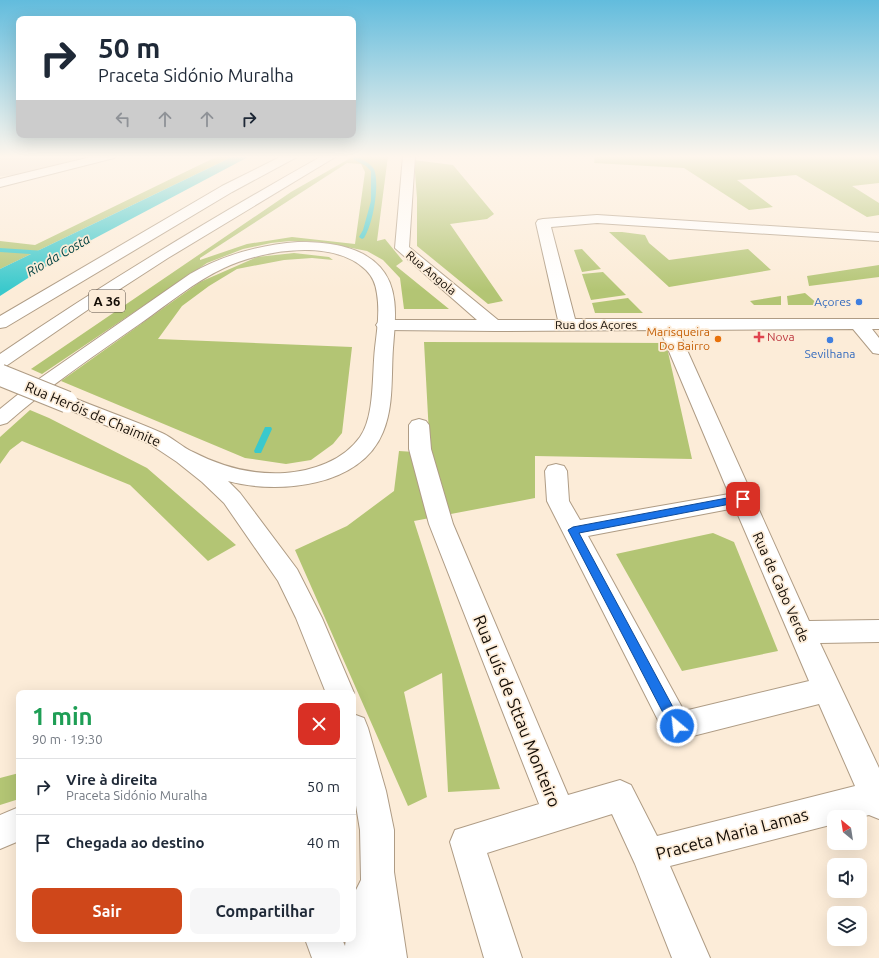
<!DOCTYPE html>
<html lang="pt">
<head>
<meta charset="utf-8">
<style>
  :root { --surface:#fff; --page:#f6f6f7; --text:#1f2937; --muted:#747a83; --line:#e0e1e3; --accent:#cf471a }
  body { margin:0; font-family:Ubuntu,sans-serif; background:var(--page); color:var(--text); height:100vh; display:flex; flex-direction:column; font-size:15px; white-space:nowrap }
  * { box-sizing:border-box; margin:0 }
  p { font-size:13px; color:var(--muted) }
  .icon { flex:none; width:22px; height:22px; fill:none; stroke:currentColor; stroke-width:2; stroke-linecap:round; stroke-linejoin:round }
  .map { position:relative; flex:1; overflow:hidden }
  .drawer { position:absolute; left:16px; top:690px; width:340px; height:252px; display:flex; flex-direction:column; background:var(--surface); border-radius:8px; box-shadow:0 4px 16px #0002 }
  .drawer>* { flex:none }
  .banner { position:absolute; left:16px; top:16px; width:340px; height:122px; border-radius:8px; box-shadow:0 4px 16px #0002; background:#fff; color:var(--text); overflow:hidden }
  .needle { width:26px; rotate:330deg }
  .buttons { position:absolute; left:827px; top:810px; display:grid; gap:8px }
  .buttons a { display:grid; place-items:center; width:40px; height:40px; border-radius:8px; background:var(--surface); box-shadow:0 4px 16px #0002; font-size:20px }
  .pin { position:absolute; display:grid; place-items:center; width:34px; height:34px; color:#fff; margin:-17px; border-radius:8px; box-shadow:0 2px 6px #0006 }
  .me { position:absolute; width:44px; margin:-22px; rotate:332deg; stroke-linejoin:round; filter:drop-shadow(0 0 3px #0008) }
  .turn { display:flex; align-items:center; gap:14px; height:84px; padding:0 16px; font-size:18px }
  .turn .icon { width:52px; height:52px; stroke-width:2.5 }
  .turn b { display:block; font-size:28px; line-height:34px }
  .lanes { display:flex; align-items:center; height:38px; padding:0 16px; background:#0003; justify-content:center; gap:20px; direction:ltr }
  .lanes .off { opacity:.35 }
  .round { display:grid; place-items:center; flex:none; width:42px; height:42px; border-radius:8px; background:var(--page) }
  .summary { display:flex; align-items:center; justify-content:space-between; height:68px; padding:0 16px }
  h1 { font-size:24px; font-weight:700; line-height:30px; color:#1e9e55 }
  .primary-button { display:flex; gap:8px; margin-top:auto; padding:8px 16px }
  .primary-button a { flex:1; height:46px; border-radius:8px; background:var(--accent); color:#fff; font-size:16px; font-weight:700; line-height:46px; text-align:center }
  .primary-button a+a { background:var(--page); color:var(--text) }
  ul { padding:0; list-style:none }
  li { display:flex; align-items:center; gap:12px; height:56px; padding:0 16px; border-top:1px solid var(--line) }
  li div { flex:1 }
  li b { display:block; font-size:15px }
  li em { font-style:normal }
  .map>svg:first-child { display:block }
  .commercial { fill:#e8d9c7 }
  .green { fill:#b3c574; fill-rule:evenodd }
  .water { fill:#3ac9cc }
  .lines { fill:none; stroke-linecap:round; stroke-linejoin:round }
  .stream { fill:#3ac9cc; fill-rule:evenodd }
  .street-casing { stroke:#af9c85; stroke-width:2 }
  .primary-casing { stroke:#af9c85; stroke-width:2 }
  .highway-casing { stroke:#af9c85; stroke-width:2 }
  .street { fill:#fff; fill-rule:evenodd }
  .primary { fill:#fff; fill-rule:evenodd }
  .highway { fill:#fff; fill-rule:evenodd }
  .primary-bridge-casing { stroke:#af9c85; stroke-width:23; stroke-linecap:butt }
  .primary-bridge { stroke:#fff; stroke-width:21 }
  .route { fill:#1a73e8; stroke:#114b97 }
  .shop-dot { fill:#3f7fe0; stroke:#fcecd8; stroke-width:1.5 }
  .health-dot { fill:#e0444e; stroke:#fcecd8; stroke-width:1.5 }
  .food-dot { fill:#e8710a; stroke:#fcecd8; stroke-width:1.5 }
  .labels { text-anchor:middle; stroke-width:3.5; stroke-linejoin:round; paint-order:stroke }
  .far-street-label { font-size:12px; fill:#130c05; stroke:#fcecd8 }
  .far-shop-label { font-size:12px; fill:#366cbe; stroke:#fcecd8; text-anchor:end }
  .far-food-label { font-size:12px; fill:#c56008; stroke:#fcecd8; text-anchor:end }
  .far-health-label { font-size:12px; fill:#be3a42; stroke:#fcecd8; text-anchor:start }
  .far-water-label { font-size:13px; font-style:italic; fill:#004243; stroke:#fcecd8 }
  .shield { fill:#fcecd8; stroke:#594f44; stroke-width:1 }
  .shield-label { font-size:13px; font-weight:bold; fill:#130c05 }
  .street-label { font-size:14px; fill:#130c05; stroke:#fcecd8 }
  .near-street-label { font-size:17px; fill:#130c05; stroke:#fcecd8 }
</style>
</head>
<body>
<div class="map">
<svg width="879" height="958" viewBox="0 0 879 958">
  <rect width="100%" height="100%" fill="#fcecd8"/>
  <!-- commercial -->
  <path class="commercial" d="M 0,156 L 94,156 L 17,175 L 0,176 Z"/>
  <!-- green -->
  <path class="green" d="M 218,156 L 234,156 L 0,269 L 0,241 L 35,245 Z
    M 354,156 L 388,156 L 377,241 L 385,239 L 403,261 L 396,266 L 449,309 L 404,309 L 400,278 L 383,260 L 367,251 L 321,242 L 290,241 L 271,243 L 243,249 L 207,263 L 42,374 L 31,369 L 291,192 ZM 347,163 L 361,164 L 365,172 L 355,244 L 292,237 L 247,244 L 200,260 L 200,258 Z
    M 595,156 L 879,156 L 879,183 L 852,186 L 879,203 L 879,215 L 867,217 L 796,175 L 737,180 L 773,207 L 749,210 L 684,168 L 594,163 Z
    M 414,160 L 453,165 L 494,214 L 487,219 L 450,224 L 503,301 L 488,304 L 417,246 L 417,198 Z
    M 609,232 L 622,232 L 645,235 L 649,243 L 669,260 L 748,249 L 771,270 L 669,287 Z
    M 582,249 L 601,269 L 582,272 L 574,250 Z
    M 294,253 L 329,257 L 333,260 L 312,258 L 284,260 L 237,269 L 209,286 L 182,306 L 158,339 L 352,347 L 342,433 L 333,444 L 311,460 L 286,464 L 245,458 L 61,381 L 200,282 L 257,257 Z
    M 879,265 L 879,277 L 809,286 L 807,276 Z
    M 603,272 L 626,295 L 591,300 L 582,274 Z
    M 805,293 L 819,305 L 788,305 L 787,296 Z
    M 781,296 L 781,305 L 754,305 L 750,301 Z
    M 628,298 L 643,313 L 595,313 L 592,303 Z
    M 424,342 L 666,343 L 692,459 L 535,456 L 535,498 L 414,521 L 500,789 L 448,792 L 442,673 L 404,692 L 427,797 L 408,806 L 295,550 L 347,526 L 394,491 L 399,451 L 430,453 Z
    M 30,410 L 49,418 L 147,468 L 236,545 L 208,561 L 130,485 L 22,441 L 10,450 L 0,464 L 0,437 Z
    M 713,533 L 734,542 L 778,651 L 682,671 L 616,554 Z
    M 19,773 L 19,799 L 0,805 L 0,778 Z"/>
  <!-- water -->
  <path class="water" d="M 234,156 L 250,156 L 67,253 L 0,296 L 0,269 Z"/>
  <g class="lines">
    <!-- stream -->
    <path class="stream" d="M 353,157 C 360,157 374,165 375,172 C 379,188 373,224 364,238 L 362,239 L 359,237 L 363,230 L 371,201 L 371,171 L 366,166 L 353,159 Z
      M 0,248 L 45,251 L 48,253 L 45,255 L 0,252 Z
      M 265,427 L 271,427 L 272,429 L 261,453 L 255,453 L 254,451 Z"/>
    <defs>
      <path id="street" d="M 403,156 L 415,156 L 409,247 L 498,320 L 558,320 L 536,223 L 538,220 L 543,219 L 597,215 L 879,233 L 879,241 L 597,223 L 551,227 L 575,319 L 879,319 L 879,329 L 872,329 L 879,338 L 879,354 L 873,353 L 853,329 L 678,330 L 809,621 L 879,620 L 879,642 L 820,643 L 879,768 L 879,819 L 869,815 L 860,817 L 834,817 L 834,824 L 670,866 L 710,958 L 672,958 L 635,864 L 612,814 L 487,853 L 522,958 L 484,958 L 450,842 L 455,830 L 539,804 L 429,524 L 409,449 L 409,425 L 412,421 L 419,419 L 426,421 L 429,425 L 431,449 L 453,524 L 568,795 L 620,780 L 631,785 L 657,836 L 855,786 L 819,704 L 677,740 L 666,736 L 547,501 L 545,471 L 548,466 L 556,464 L 564,466 L 567,471 L 569,501 L 580,520 L 729,494 L 660,330 L 495,331 L 385,330 L 379,329 L 376,325 L 379,321 L 385,320 L 477,320 L 395,248 ZM 735,508 L 809,681 L 684,711 L 588,536 Z"/>
      <path id="primary" d="M 95,156 L 116,156 L 114,158 L 0,187 L 0,179 Z
        M 298,242 C 326,242 360,245 380,267 C 400,289 395,321 393,348 C 391,375 394,406 383,432 C 361,487 278,495 228,481 L 240,493 L 297,569 L 322,618 L 354,693 L 353,696 L 353,693 L 326,693 L 296,618 L 278,581 L 224,503 L 202,482 L 177,462 L 150,444 L 60,406 L 57,402 L 60,398 L 67,396 L 74,398 C 103,410 133,420 162,433 C 173,438 182,447 193,452 C 222,467 252,475 285,473 C 312,471 343,461 360,437 C 375,416 372,374 375,348 C 377,331 380,312 377,294 C 376,285 373,277 366,270 C 333,238 262,250 224,268 C 194,282 168,304 141,323 C 95,355 49,386 7,423 L 0,425 L 0,409 L 26,388 L 190,274 C 223,255 259,245 298,242 Z
        M 353,714 L 364,718 L 368,728 L 386,791 L 394,830 L 394,872 L 407,958 L 312,958 L 305,939 L 342,939 L 345,946 L 346,939 L 353,939 L 353,904 L 355,892 L 361,880 L 360,830 L 353,787 Z
        M 19,807 L 19,841 L 0,849 L 0,815 Z"/>
      <path id="highway" d="M 282,156 L 297,156 L 295,158 L 232,192 L 6,327 L 0,328 L 0,316 L 222,186 Z
        M 322,156 L 337,156 L 168,258 L 86,311 L 6,366 L 0,367 L 0,354 C 104,283 212,218 322,156 Z"/>
    </defs>
    <!-- street casing -->
    <use href="#street" class="street-casing"/>
    <!-- primary casing -->
    <use href="#primary" class="primary-casing"/>
    <!-- highway casing -->
    <use href="#highway" class="highway-casing"/>
    <!-- street -->
    <use href="#street" class="street"/>
    <!-- primary -->
    <use href="#primary" class="primary"/>
    <!-- highway -->
    <use href="#highway" class="highway"/>
    <defs>
      <path id="primary-bridge" d="M 0,375 L 67,402"/>
    </defs>
    <!-- primary-bridge casing -->
    <use href="#primary-bridge" class="primary-bridge-casing"/>
    <!-- primary-bridge -->
    <use href="#primary-bridge" class="primary-bridge"/>
  </g>
  <!-- sky -->
  <linearGradient id="sky" x2="0" y2="1"><stop stop-color="#62bcdd"/><stop offset="0.54" stop-color="#fef6ed"/><stop offset="1" stop-color="#fef6ed" stop-opacity="0"/></linearGradient>
  <rect width="879" height="290" fill="url(#sky)"/>
  <!-- route -->
  <path class="route" d="M 743,495 L 746,496 L 747,499 L 746,501 L 579,533 L 681,722 L 683,726 L 681,730 L 677,731 L 672,730 L 568,530 L 573,527 Z"/>
  <!-- markers -->
  <g class="shop-dot">
    <circle cx="859" cy="302" r="4"/>
    <circle cx="830" cy="340" r="4"/>
  </g>
  <path class="health-dot" d="M757 331h4v4h4v4h-4v4h-4v-4h-4v-4h4z"/>
  <circle class="food-dot" cx="718" cy="339" r="4"/>
  <g class="labels">
    <!-- far-street labels -->
    <g class="far-street-label">
      <text transform="translate(431 273) rotate(40)" y="4">Rua Angola</text>
      <text x="596" y="329">Rua dos Açores</text>
    </g>
    <!-- far-shop labels -->
    <g class="far-shop-label">
      <text x="851" y="306">Açores</text>
      <text x="830" y="358" text-anchor="middle">Sevilhana</text>
    </g>
    <!-- far-food labels -->
    <g class="far-food-label">
      <text x="710" y="336">Marisqueira<tspan x="710" dy="14">Do Bairro</tspan></text>
    </g>
    <!-- far-health labels -->
    <g class="far-health-label">
      <text x="767" y="341">Nova</text>
    </g>
    <!-- far-water labels -->
    <g class="far-water-label">
      <text transform="translate(58 255) rotate(-30)" y="5">Rio da Costa</text>
    </g>
    <!-- shield labels -->
    <rect class="shield" x="89" y="290" width="36" height="22" rx="3"/>
    <g class="shield-label">
      <text x="107" y="306">A 36</text>
    </g>
    <!-- street labels -->
    <g class="street-label">
      <text transform="translate(93 414) rotate(23)" y="5">Rua Heróis de Chaimite</text>
      <text transform="translate(781 587) rotate(66)" y="5">Rua de Cabo Verde</text>
    </g>
    <!-- near-street labels -->
    <g class="near-street-label">
      <text transform="translate(517 711) rotate(68)" y="6">Rua Luís de Sttau Monteiro</text>
      <text transform="translate(732 834) rotate(-15)" y="6">Praceta Maria Lamas</text>
    </g>
  </g>
</svg>
<div class="buttons">
<a><svg class="needle" viewBox="-14 -14 28 28"><path d="M0-13l5 13h-10z" fill="#e53935"/><path d="M0 13l5-13h-10z" fill="#747a83"/></svg></a>
<a><svg class="icon" aria-label="sound" viewBox="0 0 24 24"><path d="M4 9h4l5-4v14l-5-4H4zM17 9q2 3 0 6"/></svg></a>
<a><svg class="icon" aria-label="layers" viewBox="0 0 24 24"><path d="M12 4l9 5-9 5-9-5zM3 14l9 5 9-5"/></svg></a>
</div>
<div class="pin" style="left:743px;top:499px;background:#d93025"><svg class="icon" aria-label="arrive" viewBox="0 0 24 24"><path d="M6 21V4h12l-3 4 3 4H6"/></svg></div>
<svg class="me" style="left:677px;top:726px" viewBox="-20 -20 40 40"><circle r="17" fill="#1a73e8" stroke="#fff" stroke-width="3"/><path d="M0-11L8 9 0 5-8 9z" fill="#fff"/></svg>
<div class="banner">
<div class="turn"><svg class="icon" aria-label="right" viewBox="0 0 24 24"><path d="M7 20v-9h11M14 6l5 5-5 5"/></svg><div><b>50 m</b>Praceta Sidónio Muralha</div></div>
<div class="lanes"><svg class="icon off" aria-label="left" viewBox="0 0 24 24"><path d="M17 20v-9H6M10 6l-5 5 5 5"/></svg><svg class="icon off" aria-label="ahead" viewBox="0 0 24 24"><path d="M12 20V5M6 11l6-6 6 6"/></svg><svg class="icon off" aria-label="ahead" viewBox="0 0 24 24"><path d="M12 20V5M6 11l6-6 6 6"/></svg><svg class="icon" aria-label="right" viewBox="0 0 24 24"><path d="M7 20v-9h11M14 6l5 5-5 5"/></svg></div>
</div>
<section class="drawer">
<div class="summary"><div><h1>1 min</h1><p>90 m · 19:30</p></div><a class="round" style="background:#d93025;color:#fff"><svg class="icon" aria-label="close" viewBox="0 0 24 24"><path d="M6 6l12 12M18 6L6 18"/></svg></a></div>
<ul>
<li><svg class="icon" aria-label="right" viewBox="0 0 24 24"><path d="M7 20v-9h11M14 6l5 5-5 5"/></svg><div><b>Vire à direita</b><p>Praceta Sidónio Muralha</p></div><em>50 m</em></li>
<li><svg class="icon" aria-label="arrive" viewBox="0 0 24 24"><path d="M6 21V4h12l-3 4 3 4H6"/></svg><div><b>Chegada ao destino</b></div><em>40 m</em></li>
</ul>
<div class="primary-button"><a>Sair</a><a>Compartilhar</a></div>
</section>
</div>
</body>
</html>
